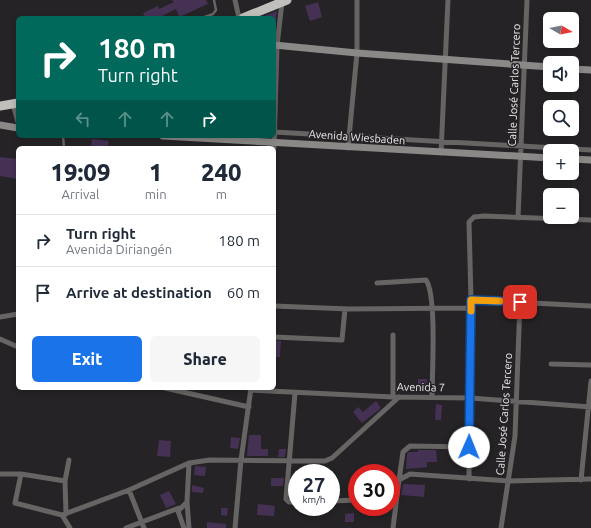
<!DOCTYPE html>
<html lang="en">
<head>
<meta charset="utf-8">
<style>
  :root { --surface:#fff; --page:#f6f6f7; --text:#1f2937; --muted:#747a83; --line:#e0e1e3; --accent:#1a73e8 }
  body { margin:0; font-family:Ubuntu,sans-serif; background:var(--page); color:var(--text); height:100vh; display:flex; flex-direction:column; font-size:15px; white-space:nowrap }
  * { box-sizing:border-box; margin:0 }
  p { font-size:13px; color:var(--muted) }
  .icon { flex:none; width:22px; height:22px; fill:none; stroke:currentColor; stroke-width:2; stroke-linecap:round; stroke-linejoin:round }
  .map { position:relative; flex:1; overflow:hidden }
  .sheet { position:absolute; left:16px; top:146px; width:260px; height:244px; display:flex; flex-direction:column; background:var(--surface); border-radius:6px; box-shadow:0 2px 6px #0003 }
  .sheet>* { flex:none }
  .hud { position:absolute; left:16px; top:16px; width:260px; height:122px; border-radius:6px; box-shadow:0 2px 6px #0003; background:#00695c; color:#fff; overflow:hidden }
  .needle { width:26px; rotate:99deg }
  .tools { position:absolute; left:543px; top:12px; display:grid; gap:8px }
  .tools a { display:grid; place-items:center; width:36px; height:36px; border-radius:6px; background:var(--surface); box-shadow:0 2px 6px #0003; font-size:20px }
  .speed { position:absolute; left:288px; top:464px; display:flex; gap:8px; font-size:20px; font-weight:700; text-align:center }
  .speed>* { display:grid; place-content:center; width:52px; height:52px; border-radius:50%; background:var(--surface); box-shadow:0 2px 6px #0003; line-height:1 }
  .speed small { font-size:10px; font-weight:400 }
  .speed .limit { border:6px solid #d22; background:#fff; color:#111 }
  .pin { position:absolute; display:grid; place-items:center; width:34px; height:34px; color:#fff; margin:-17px; border-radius:8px; box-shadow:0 2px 6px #0006 }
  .me { position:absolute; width:44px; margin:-22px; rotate:1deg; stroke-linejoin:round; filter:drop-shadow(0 0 3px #0008) }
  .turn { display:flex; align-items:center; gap:14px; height:84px; padding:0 16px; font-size:18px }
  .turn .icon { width:52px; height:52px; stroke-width:2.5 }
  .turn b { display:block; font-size:28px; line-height:34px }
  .lanes { display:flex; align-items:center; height:38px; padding:0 16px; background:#0003; justify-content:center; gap:20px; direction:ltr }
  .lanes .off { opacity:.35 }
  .eta { display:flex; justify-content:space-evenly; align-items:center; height:68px; text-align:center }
  .eta b { font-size:24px; font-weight:800; line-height:28px }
  .button { display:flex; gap:8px; margin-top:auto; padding:8px 16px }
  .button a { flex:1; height:46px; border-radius:6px; background:var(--accent); color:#fff; font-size:16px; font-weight:800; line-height:46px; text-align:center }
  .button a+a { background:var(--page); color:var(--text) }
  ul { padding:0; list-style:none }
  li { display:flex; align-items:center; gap:12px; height:52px; padding:0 16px; border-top:1px solid var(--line) }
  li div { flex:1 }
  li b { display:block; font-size:15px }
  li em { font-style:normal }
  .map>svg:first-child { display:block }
  .building { fill:#443154 }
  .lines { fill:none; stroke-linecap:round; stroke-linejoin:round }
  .lane { stroke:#666563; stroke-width:2.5 }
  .street { stroke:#666563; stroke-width:5 }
  .secondary { stroke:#8b8987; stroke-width:7 }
  .highway { stroke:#c1bfbc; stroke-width:9 }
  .route-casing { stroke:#114b97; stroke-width:10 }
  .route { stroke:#1a73e8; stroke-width:7 }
  .slow { stroke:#f59e0b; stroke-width:7 }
  .labels { text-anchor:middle; stroke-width:3; stroke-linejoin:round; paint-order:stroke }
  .street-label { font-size:11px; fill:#edecee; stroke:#252326 }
</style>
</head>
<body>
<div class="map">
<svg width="591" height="528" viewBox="0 0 591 528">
  <rect width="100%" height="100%" fill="#252326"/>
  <!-- building -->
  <path class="building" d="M 172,0 L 206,0 L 208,4 L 179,17 L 176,9 L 162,16 L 163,18 L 145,18 L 143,13 L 158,6 L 159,9 L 174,2 Z
    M 318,2 L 322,17 L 310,21 L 305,6 Z
    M 277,11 L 274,37 L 274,18 L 259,18 Z
    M 92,139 L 109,141 L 108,148 L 91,147 Z
    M 0,157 L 18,159 L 18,179 L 0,176 Z
    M 274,341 L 281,341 L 280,357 L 274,357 Z
    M 418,379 L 427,379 L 426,386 L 418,386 Z
    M 376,401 L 381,408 L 362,423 L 353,412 L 358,407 L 363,412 Z
    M 436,404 L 442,405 L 441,420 L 435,420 Z
    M 249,435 L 261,435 L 261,449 L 268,449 L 268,456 L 247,456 Z
    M 231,437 L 240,438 L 238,449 L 230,448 Z
    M 159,440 L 171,441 L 170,457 L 157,456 Z
    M 279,449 L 286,449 L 285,457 L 278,457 Z
    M 418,450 L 436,450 L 437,462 L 427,462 L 427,467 L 406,469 L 407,454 L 409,452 L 418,452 Z
    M 195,466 L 206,467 L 205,476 L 194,475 Z
    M 311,466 L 320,467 L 320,473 L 310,473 Z
    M 271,478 L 284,478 L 283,486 L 271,486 Z
    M 403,484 L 425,485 L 424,497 L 401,495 Z
    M 192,485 L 204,488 L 203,493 L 192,492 Z
    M 169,491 L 176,504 L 166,508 L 160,495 Z
    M 258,504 L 275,506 L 274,516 L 257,515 Z
    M 221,508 L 228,508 L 227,516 L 221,515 Z
    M 354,513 L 354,522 L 345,522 L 345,514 Z
    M 207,522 L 226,524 L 226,528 L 207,528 Z"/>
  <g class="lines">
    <!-- lane -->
    <path class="lane" d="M 202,18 L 213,14 L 216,10 L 214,0
      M 63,136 L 64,148"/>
    <!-- street -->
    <path class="street" d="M 235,0 L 239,18
      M 13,104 L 18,122
      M 274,132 L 591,150
      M 274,148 L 277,46 L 282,2
      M 348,148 L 357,53 L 357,0
      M 441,153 L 448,0
      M 518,218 L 527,0
      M 377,283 L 426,280 C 437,295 432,375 432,397
      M 471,300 L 591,306
      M 274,306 L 349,309 L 471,308
      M 0,317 L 18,314
      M 274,337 L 342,340 L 345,309
      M 0,339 L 18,347
      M 551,364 L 591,365
      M 165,388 L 249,407
      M 250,390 L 393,397 L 470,398 L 591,407
      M 295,393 L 286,499 L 289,502 L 297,502
      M 393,397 L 393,335
      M 189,463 L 187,502 L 189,528
      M 0,474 L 21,474 L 65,481
      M 21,474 L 15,503 L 62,515
      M 469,479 L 471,300 L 469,222 L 474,217 L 484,216 L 591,220
      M 399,480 L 403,452 L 410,446 L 469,447
      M 581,480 L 591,381
      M 129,490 L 144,528
      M 331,501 L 357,500
      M 66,514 L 65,481 L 69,460
      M 70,528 L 62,515 L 129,490 L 189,463 L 210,460 L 325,461 L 332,458 L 399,397
      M 126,528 L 179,508
      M 184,528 L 178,511 L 187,502
      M 235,528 L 241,460 L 251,388
      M 393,528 L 399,480 L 410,474 L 509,481 L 591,479
      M 501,528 L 515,436 L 520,302"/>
    <!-- secondary -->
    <path class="secondary" d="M 274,45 L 357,53 L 550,67
      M 572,69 L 591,70
      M 0,125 L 18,128
      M 163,136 L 550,158
      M 572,159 L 591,160"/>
    <!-- highway -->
    <path class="highway" d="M 243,18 L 287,0
      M 0,106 L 18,103"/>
  </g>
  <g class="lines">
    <defs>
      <path id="route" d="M 469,447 L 471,300 L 520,302"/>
    </defs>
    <!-- route casing -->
    <use href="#route" class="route-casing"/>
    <!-- route -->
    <use href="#route" class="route"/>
    <!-- slow -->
    <path class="slow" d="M 471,311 L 471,300 L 500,301"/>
  </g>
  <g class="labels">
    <!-- street labels -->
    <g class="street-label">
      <text transform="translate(514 85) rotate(-88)" y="4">Calle José Carlos Tercero</text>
      <text transform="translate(357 137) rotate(4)" y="4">Avenida Wiesbaden</text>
      <text transform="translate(421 387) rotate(1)" y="4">Avenida 7</text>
      <text transform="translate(504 414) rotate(-86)" y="4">Calle José Carlos Tercero</text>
    </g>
  </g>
</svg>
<div class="tools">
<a><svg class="needle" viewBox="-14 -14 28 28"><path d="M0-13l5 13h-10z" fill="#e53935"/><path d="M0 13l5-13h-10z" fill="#747a83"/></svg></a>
<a><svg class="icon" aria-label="sound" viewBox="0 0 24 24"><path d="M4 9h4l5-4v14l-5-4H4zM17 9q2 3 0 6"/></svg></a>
<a><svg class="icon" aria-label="search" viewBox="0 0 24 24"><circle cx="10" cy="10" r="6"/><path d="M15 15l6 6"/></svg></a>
<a>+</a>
<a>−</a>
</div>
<div class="speed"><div>27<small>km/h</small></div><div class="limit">30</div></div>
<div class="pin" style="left:520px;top:302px;background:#d93025"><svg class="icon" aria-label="arrive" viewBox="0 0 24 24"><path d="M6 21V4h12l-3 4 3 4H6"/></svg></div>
<svg class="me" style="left:469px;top:447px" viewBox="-20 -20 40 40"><circle r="19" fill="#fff"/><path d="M0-13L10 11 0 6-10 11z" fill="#1a73e8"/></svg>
<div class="hud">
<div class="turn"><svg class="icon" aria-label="right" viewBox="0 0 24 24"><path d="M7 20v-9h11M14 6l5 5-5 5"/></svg><div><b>180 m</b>Turn right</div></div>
<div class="lanes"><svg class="icon off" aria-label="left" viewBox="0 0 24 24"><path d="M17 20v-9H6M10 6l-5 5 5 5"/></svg><svg class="icon off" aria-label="ahead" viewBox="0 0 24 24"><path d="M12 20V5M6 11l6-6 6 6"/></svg><svg class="icon off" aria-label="ahead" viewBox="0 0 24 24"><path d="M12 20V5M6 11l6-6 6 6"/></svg><svg class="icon" aria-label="right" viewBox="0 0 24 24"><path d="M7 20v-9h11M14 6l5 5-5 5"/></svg></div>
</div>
<section class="sheet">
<div class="eta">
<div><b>19:09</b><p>Arrival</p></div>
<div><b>1</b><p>min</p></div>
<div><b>240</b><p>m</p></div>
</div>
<ul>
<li><svg class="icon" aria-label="right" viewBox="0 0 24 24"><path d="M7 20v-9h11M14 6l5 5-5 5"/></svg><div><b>Turn right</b><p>Avenida Diriangén</p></div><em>180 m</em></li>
<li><svg class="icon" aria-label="arrive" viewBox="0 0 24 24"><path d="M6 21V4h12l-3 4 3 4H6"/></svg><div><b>Arrive at destination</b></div><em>60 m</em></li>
</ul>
<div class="button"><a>Exit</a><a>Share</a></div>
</section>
</div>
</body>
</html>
